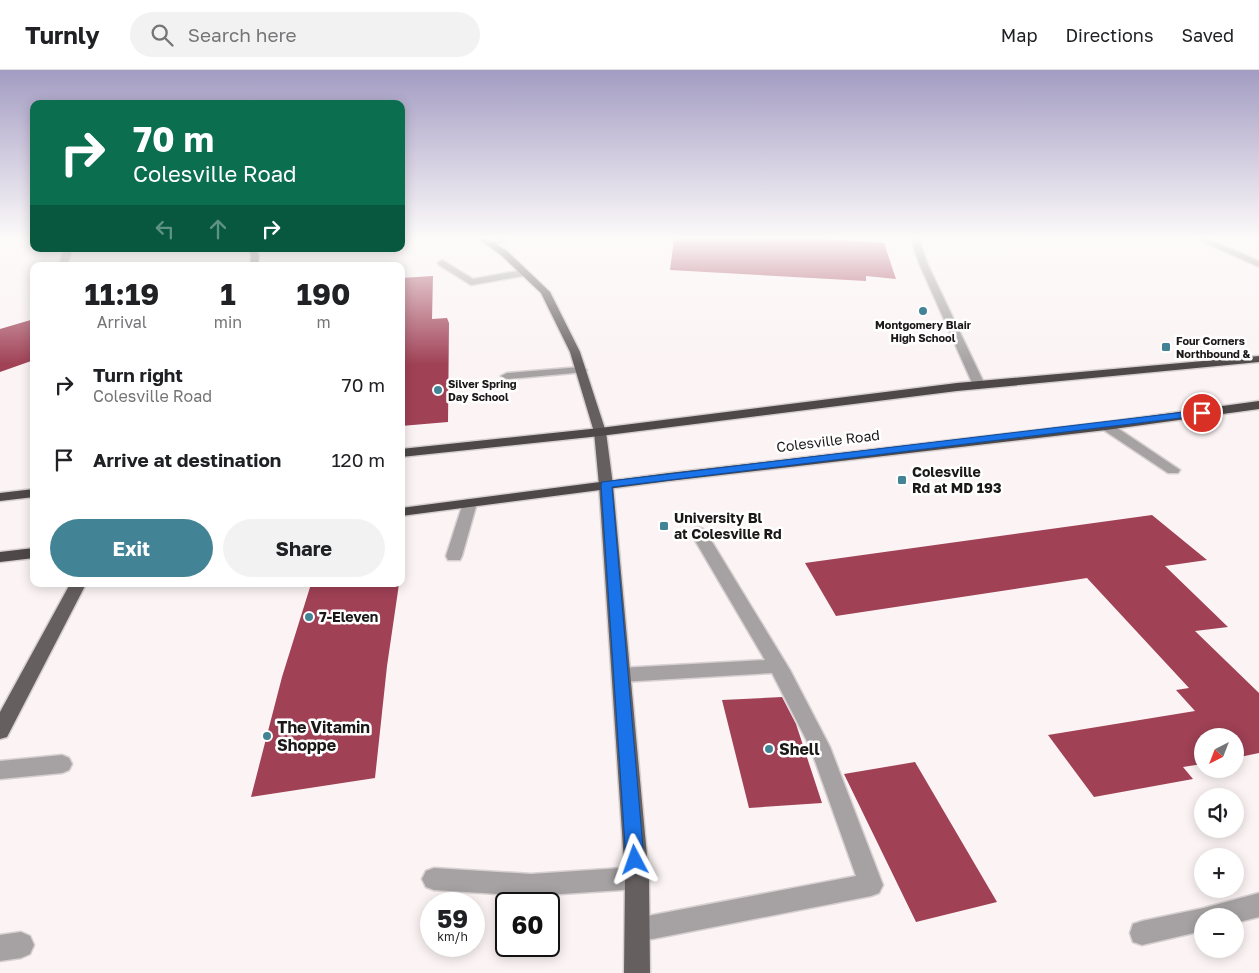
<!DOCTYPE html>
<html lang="en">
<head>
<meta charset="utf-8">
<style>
  :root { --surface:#fff; --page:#f2f2f2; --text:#202124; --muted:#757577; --line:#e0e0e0; --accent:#428395 }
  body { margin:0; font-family:"Golos Text",sans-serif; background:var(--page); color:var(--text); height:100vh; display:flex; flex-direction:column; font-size:19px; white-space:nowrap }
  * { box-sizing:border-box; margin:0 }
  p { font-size:16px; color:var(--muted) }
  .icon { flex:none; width:28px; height:28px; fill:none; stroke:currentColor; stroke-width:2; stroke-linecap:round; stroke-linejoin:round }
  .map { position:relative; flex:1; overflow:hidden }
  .sheet { position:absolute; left:30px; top:192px; width:375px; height:325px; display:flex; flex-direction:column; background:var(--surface); border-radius:10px; box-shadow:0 2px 12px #0003 }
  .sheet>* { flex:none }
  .top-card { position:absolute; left:30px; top:30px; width:375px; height:152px; border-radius:10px; box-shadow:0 2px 12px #0003; background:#0b6e4f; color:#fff; overflow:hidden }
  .needle { width:32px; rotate:222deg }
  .tools { position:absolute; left:1194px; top:658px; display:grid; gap:10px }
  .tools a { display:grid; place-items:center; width:50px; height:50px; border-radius:50%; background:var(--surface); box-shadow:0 2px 12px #0003; font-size:25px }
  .speed { position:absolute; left:420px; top:822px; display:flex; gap:10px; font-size:25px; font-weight:700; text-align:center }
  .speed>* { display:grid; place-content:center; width:65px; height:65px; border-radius:50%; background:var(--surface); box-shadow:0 2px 12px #0003; line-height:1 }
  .speed small { font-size:12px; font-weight:400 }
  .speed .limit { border:2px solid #111; border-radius:8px; background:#fff; color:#111 }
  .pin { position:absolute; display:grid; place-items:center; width:42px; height:42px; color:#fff; margin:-21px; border:2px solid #fff; border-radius:50%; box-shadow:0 1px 5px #0007 }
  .me { position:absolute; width:55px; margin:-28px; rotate:356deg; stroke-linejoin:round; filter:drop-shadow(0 0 4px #0008) }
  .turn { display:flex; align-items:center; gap:18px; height:105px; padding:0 20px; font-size:22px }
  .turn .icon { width:65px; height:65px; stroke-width:2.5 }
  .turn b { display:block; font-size:35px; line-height:42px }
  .lanes { display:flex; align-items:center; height:48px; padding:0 20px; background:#0003; justify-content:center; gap:25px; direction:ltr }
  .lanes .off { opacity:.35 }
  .eta { display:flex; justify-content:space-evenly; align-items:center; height:85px; text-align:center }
  .eta b { font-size:30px; font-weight:700; line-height:35px }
  .primary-button { display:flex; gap:10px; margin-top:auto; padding:10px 20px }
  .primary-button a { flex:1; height:58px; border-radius:30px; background:var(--accent); color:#fff; font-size:20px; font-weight:700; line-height:58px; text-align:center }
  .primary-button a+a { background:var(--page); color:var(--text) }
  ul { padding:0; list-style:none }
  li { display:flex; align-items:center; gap:15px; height:75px; padding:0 20px }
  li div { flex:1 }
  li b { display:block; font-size:19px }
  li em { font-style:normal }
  header { display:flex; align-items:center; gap:30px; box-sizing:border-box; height:70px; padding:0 25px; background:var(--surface); border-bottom:1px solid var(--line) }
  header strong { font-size:24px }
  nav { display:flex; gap:28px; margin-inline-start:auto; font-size:18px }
  .search { width:350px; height:45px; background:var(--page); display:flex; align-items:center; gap:12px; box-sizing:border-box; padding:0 18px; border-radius:28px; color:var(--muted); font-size:19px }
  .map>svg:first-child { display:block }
  .building { fill:#a04156 }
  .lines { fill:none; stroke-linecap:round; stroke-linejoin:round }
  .lane-casing { stroke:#d7d0d1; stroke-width:3 }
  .street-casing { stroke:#d7d0d1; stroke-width:3 }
  .primary-casing { stroke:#d7d0d1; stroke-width:3 }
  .highway-casing { stroke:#d7d0d1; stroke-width:3 }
  .lane { fill:#a6a2a3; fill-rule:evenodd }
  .street { fill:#a6a2a3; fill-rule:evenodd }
  .primary { fill:#655f60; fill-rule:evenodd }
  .highway { fill:#4e4848; fill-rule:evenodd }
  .route { fill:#1a73e8; stroke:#114b97 }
  .poi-dot { fill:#428395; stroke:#fff; stroke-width:2 }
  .labels { text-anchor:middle; stroke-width:5; stroke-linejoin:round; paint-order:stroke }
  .far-poi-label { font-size:11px; font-weight:bold; fill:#1b1818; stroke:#fff; text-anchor:start }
  .street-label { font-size:14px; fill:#1b1818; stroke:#fff }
  .poi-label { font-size:14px; font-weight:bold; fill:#1b1818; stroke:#fff; text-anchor:start }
  .near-poi-label { font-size:16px; font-weight:bold; fill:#1b1818; stroke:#fff; text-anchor:start }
</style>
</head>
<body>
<header>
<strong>Turnly</strong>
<div class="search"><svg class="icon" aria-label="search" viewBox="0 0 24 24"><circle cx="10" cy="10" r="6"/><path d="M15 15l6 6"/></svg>Search here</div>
<nav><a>Map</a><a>Directions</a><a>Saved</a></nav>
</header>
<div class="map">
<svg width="1259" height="903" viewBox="0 0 1259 903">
  <rect width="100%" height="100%" fill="#fbf3f4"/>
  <!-- building -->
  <path class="building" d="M 674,169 L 824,169 L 884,173 L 896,209 L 866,206 L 866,211 L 670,200 Z
    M 433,206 L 432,249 L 447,248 L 449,253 L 448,352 L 401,356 L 401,208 Z
    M 34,249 L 34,290 L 0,302 L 0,259 Z
    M 1152,445 L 1207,490 L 1165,496 L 1228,557 L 1195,561 L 1259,623 L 1259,683 L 1235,688 L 1235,666 L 1202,666 L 1202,694 L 1183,697 L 1193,709 L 1094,727 L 1048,665 L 1195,641 L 1176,620 L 1189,618 L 1087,508 L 836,546 L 805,493 Z
    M 311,514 L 399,514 L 387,596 L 375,708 L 251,727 L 282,607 Z
    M 782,627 L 796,654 L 822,733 L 749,738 L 722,630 Z
    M 915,692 L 997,832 L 916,852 L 844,704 Z"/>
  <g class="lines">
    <defs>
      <path id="lane" d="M 499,169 L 509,169 L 495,177 L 488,175 Z
        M 911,169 L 919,169 L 927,193 L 985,315 L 983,317 L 979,319 L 973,315 L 919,193 Z
        M 1197,169 L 1208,169 L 1259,191 L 1259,197 Z
        M 64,179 L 72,179 L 67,196 L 59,196 Z
        M 442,190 L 473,209 L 523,200 L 527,203 L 523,206 L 471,215 L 439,195 L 438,193 Z
        M 581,297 L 587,300 L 585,302 L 507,309 L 501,306 L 507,303 Z
        M 1106,352 L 1110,353 L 1180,400 L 1178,403 L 1168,403 L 1102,359 L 1100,356 L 1102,353 Z
        M 470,429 L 475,430 L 477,433 L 462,486 L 460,490 L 448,490 L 446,486 L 463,433 L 465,430 Z
        M 698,457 L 703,459 L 706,462 L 790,600 L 830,677 L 883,815 L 879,823 L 871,826 L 637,872 L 628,869 L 625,860 L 628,851 L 637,848 L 856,806 L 810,677 L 772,603 L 621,612 L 614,610 L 612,605 L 614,600 L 621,598 L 765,590 L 690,462 L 693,459 Z
        M 62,685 L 69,688 L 72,694 L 69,700 L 62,703 L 0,709 L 0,691 Z
        M 637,797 L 645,800 L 649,808 L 645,816 L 637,819 L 531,826 L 434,820 L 426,817 L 422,809 L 426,801 L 434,798 L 531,804 Z
        M 21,862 L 30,866 L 34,875 L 30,884 L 21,888 L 0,891 L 0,865 Z"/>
      <path id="street" d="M 1259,823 L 1259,847 L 1235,853 L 1235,846 L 1202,846 L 1202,861 L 1142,875 L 1133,872 L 1130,863 L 1133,854 L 1142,851 L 1204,838 Z"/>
      <path id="primary" d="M 479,169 L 488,169 L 507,181 L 550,222 L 580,282 L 606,362 L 613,415 L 649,808 L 650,903 L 624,903 L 625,808 L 599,415 L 594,362 L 570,282 L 541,223 L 501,185 Z
        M 248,179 L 256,179 L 259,185 L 258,196 L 250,196 L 251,185 Z
        M 70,514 L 86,514 L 7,667 L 0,669 L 0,642 Z"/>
      <path id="highway" d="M 1259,286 L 1259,292 L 957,321 L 600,366 L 401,387 L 401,379 L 600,358 L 957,313 Z
        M 1259,331 L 1259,339 L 1106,360 L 669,411 L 401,446 L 401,438 L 669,403 L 1106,352 Z
        M 34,419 L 34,427 L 0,431 L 0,423 Z
        M 34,478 L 34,488 L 0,492 L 0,482 Z"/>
    </defs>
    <!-- lane casing -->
    <use href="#lane" class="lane-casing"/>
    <!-- street casing -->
    <use href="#street" class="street-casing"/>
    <!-- primary casing -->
    <use href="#primary" class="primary-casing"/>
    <!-- highway casing -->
    <use href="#highway" class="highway-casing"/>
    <!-- lane -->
    <use href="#lane" class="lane"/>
    <!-- street -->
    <use href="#street" class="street"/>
    <!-- primary -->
    <use href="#primary" class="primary"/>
    <!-- highway -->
    <use href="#highway" class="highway"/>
  </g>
  <!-- sky -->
  <linearGradient id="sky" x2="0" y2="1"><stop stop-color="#a39cc3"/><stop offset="0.57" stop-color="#fdfafa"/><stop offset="1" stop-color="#fdfafa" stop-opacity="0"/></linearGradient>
  <rect width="1259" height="295" fill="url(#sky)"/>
  <!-- route -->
  <path class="route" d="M 1202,340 L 1205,341 L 1205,345 L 612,417 L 644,790 L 641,796 L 635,798 L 629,796 L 626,790 L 601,415 L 602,412 Z"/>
  <!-- markers -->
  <g class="poi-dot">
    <circle cx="923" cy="241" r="5"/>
    <rect x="1161" y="272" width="10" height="10" rx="2.5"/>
    <circle cx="438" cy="320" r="5"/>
    <rect x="897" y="405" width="10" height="10" rx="2.5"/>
    <rect x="659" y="451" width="10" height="10" rx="2.5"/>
    <circle cx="309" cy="547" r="5"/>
    <circle cx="267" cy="666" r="5"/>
    <circle cx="769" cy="679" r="5"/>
  </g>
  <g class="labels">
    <!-- far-poi labels -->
    <g class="far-poi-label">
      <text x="923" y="259" text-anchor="middle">Montgomery Blair<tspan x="923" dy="13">High School</tspan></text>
      <text x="1176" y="275">Four Corners<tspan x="1176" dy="13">Northbound &amp;</tspan></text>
      <text x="448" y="318">Silver Spring<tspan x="448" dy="13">Day School</tspan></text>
    </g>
    <!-- street labels -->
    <g class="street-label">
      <text transform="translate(828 371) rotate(-7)" y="5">Colesville Road</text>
    </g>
    <!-- poi labels -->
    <g class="poi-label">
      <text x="912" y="407">Colesville<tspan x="912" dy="16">Rd at MD 193</tspan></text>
      <text x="674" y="453">University Bl<tspan x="674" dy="16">at Colesville Rd</tspan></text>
      <text x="319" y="552">7-Eleven</text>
    </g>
    <!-- near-poi labels -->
    <g class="near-poi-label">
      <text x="277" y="663">The Vitamin<tspan x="277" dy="18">Shoppe</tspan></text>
      <text x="779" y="685">Shell</text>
    </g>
  </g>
</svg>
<div class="tools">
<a><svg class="needle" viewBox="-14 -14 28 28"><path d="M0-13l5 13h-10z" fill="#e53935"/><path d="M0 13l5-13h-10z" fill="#757577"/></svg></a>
<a><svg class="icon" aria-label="sound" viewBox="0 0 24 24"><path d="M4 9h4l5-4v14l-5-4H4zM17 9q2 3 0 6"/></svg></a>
<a>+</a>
<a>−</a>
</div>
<div class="speed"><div>59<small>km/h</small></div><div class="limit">60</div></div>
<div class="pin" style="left:1202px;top:343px;background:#d93025"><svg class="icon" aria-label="arrive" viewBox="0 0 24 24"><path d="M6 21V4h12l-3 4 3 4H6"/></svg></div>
<svg class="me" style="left:635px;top:790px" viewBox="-20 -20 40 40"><path d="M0-17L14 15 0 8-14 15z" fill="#1a73e8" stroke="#fff" stroke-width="4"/></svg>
<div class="top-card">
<div class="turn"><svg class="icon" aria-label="right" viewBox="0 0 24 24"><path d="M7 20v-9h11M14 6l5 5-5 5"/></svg><div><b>70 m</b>Colesville Road</div></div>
<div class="lanes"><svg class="icon off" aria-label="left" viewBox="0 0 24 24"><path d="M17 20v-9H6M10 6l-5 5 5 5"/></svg><svg class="icon off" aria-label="ahead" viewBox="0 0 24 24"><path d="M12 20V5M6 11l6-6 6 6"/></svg><svg class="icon" aria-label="right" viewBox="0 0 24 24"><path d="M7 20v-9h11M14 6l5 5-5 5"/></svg></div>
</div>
<section class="sheet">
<div class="eta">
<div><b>11:19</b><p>Arrival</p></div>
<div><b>1</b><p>min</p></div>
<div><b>190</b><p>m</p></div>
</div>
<ul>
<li><svg class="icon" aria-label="right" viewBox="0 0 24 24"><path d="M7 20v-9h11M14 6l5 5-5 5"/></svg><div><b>Turn right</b><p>Colesville Road</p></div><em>70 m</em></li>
<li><svg class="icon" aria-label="arrive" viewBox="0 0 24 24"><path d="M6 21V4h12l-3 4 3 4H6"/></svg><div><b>Arrive at destination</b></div><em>120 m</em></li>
</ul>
<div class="primary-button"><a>Exit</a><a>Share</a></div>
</section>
</div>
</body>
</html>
